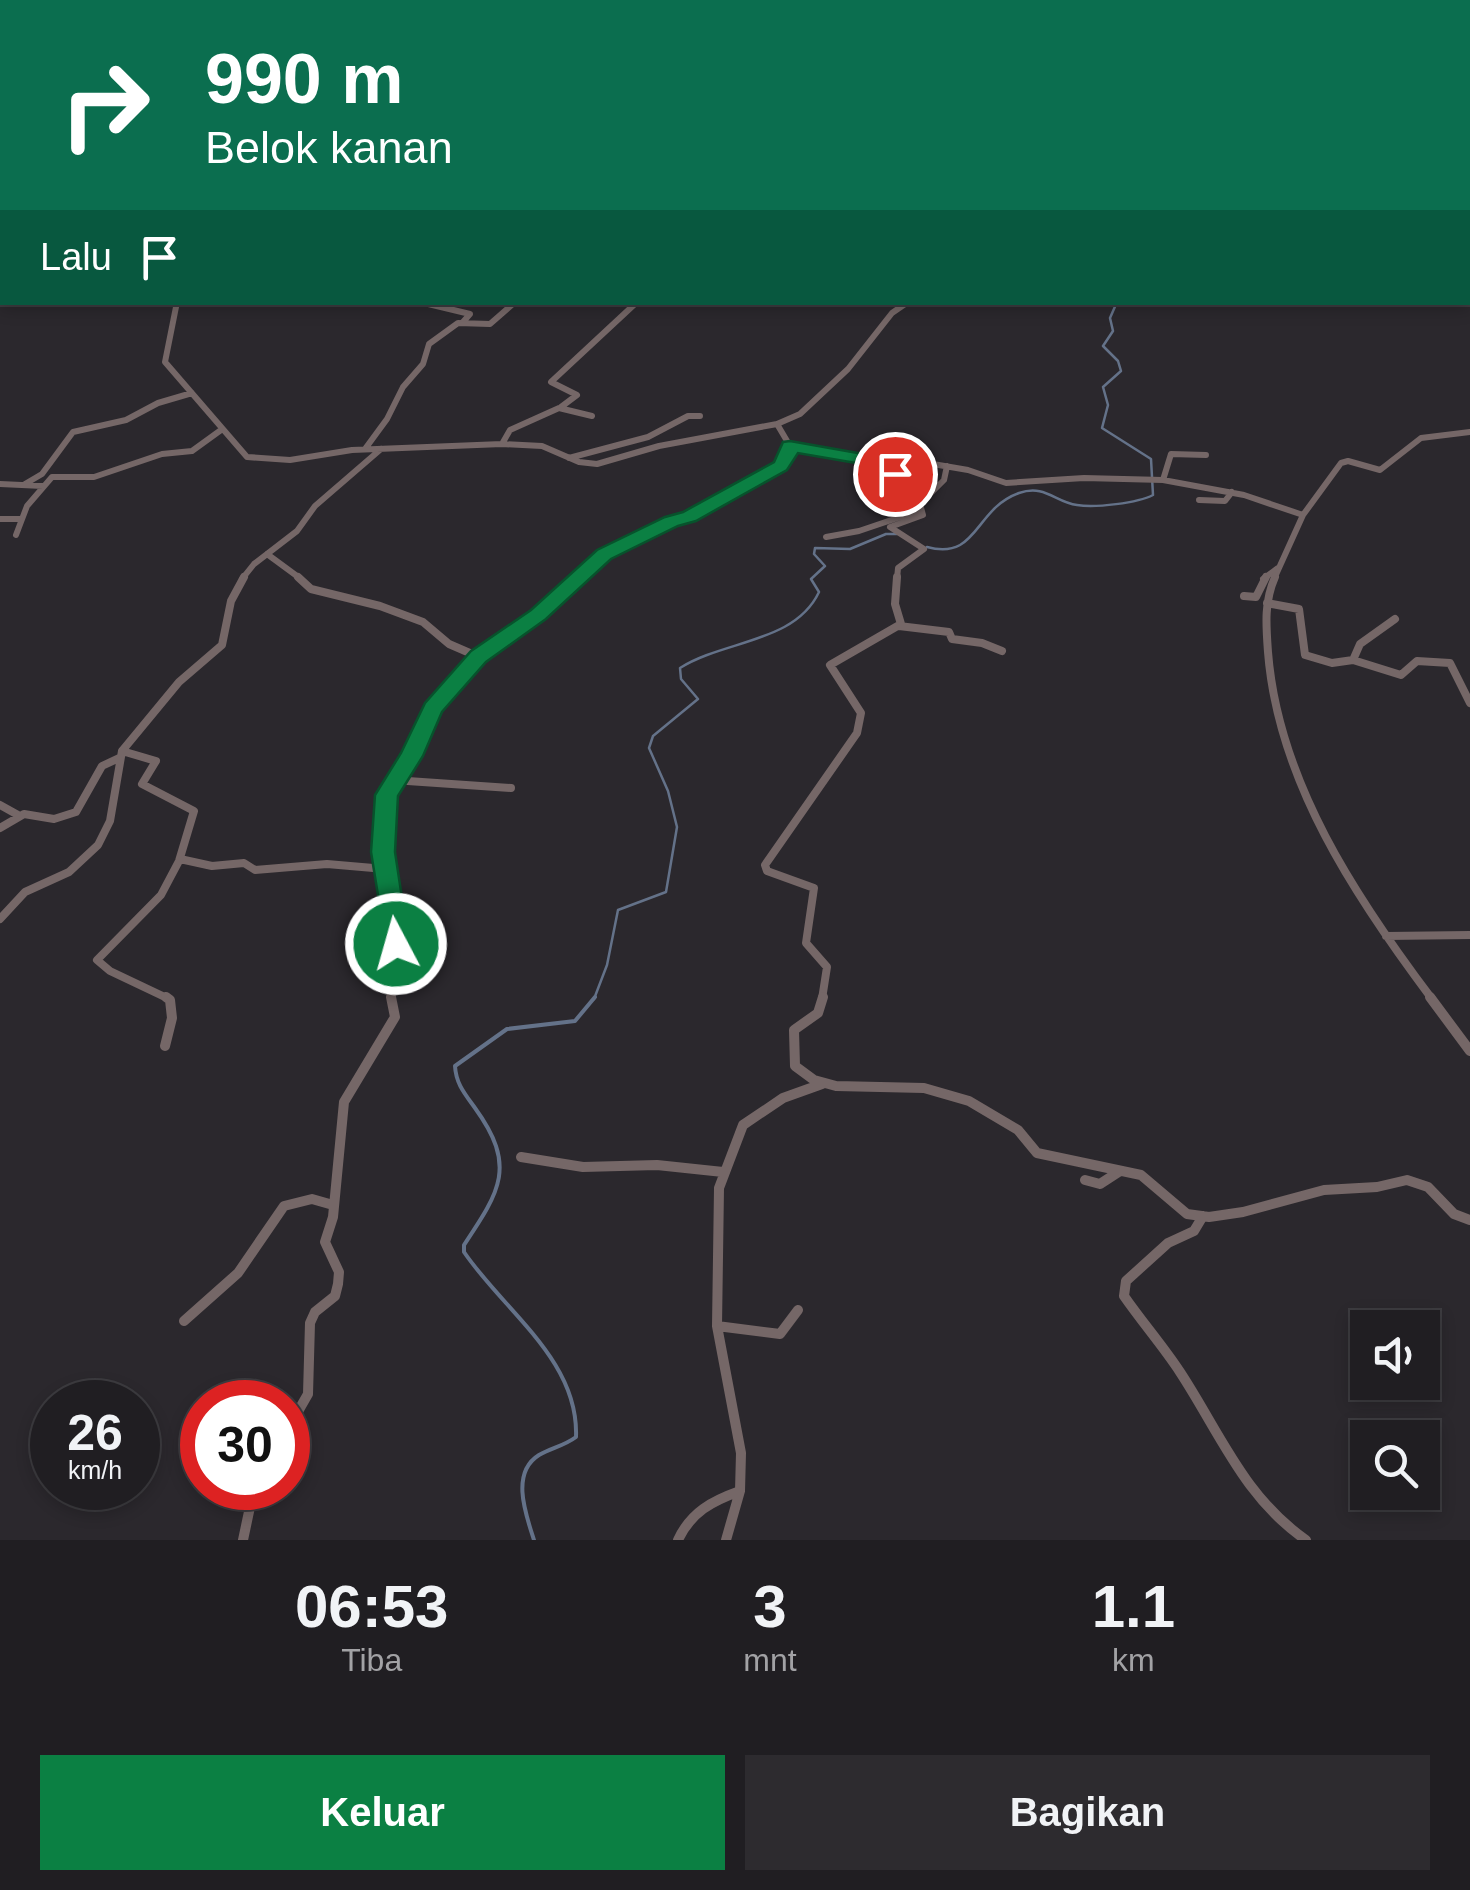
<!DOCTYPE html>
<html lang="id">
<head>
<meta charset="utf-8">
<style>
  :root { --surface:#201e22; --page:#2d2b2f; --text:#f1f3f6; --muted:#a2a2a5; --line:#3d3c40; --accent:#0b8043 }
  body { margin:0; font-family:Arial,sans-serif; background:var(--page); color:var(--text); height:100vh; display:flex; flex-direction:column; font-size:38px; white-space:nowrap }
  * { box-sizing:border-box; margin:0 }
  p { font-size:32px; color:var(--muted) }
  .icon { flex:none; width:55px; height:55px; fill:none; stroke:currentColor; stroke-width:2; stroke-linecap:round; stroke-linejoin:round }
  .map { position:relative; height:1540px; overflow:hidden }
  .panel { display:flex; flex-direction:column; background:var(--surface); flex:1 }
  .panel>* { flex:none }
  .top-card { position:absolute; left:0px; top:0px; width:1470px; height:305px; box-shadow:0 5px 15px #0003,0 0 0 2px var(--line); background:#0b6e4f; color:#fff; overflow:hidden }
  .controls { position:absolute; left:1350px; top:1310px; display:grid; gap:20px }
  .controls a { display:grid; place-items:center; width:90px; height:90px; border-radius:0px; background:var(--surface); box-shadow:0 5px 15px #0003,0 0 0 2px var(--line); font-size:50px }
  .speed { position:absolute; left:30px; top:1380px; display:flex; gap:20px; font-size:50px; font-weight:700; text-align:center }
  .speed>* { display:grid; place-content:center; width:130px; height:130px; border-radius:50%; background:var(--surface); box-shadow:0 5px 15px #0003,0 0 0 2px var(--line); line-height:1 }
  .speed small { font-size:25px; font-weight:400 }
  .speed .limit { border:15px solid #d22; background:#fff; color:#111 }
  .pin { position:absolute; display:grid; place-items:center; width:85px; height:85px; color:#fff; margin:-42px; border:5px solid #fff; border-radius:50%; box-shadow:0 2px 10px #0007 }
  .me { position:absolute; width:110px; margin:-55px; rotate:354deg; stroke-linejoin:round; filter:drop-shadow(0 0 8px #0008) }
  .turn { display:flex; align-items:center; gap:35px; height:210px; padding:0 40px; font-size:45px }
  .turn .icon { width:130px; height:130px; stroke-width:2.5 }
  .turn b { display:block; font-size:70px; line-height:85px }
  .then { display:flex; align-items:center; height:95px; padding:0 40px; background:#0003; gap:20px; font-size:38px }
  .eta { display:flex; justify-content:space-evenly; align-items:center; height:170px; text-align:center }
  .eta b { font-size:60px; font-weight:700; line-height:70px }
  .button { display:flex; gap:20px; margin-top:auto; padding:20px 40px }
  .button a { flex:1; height:115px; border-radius:0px; background:var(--accent); color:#fff; font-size:40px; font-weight:700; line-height:115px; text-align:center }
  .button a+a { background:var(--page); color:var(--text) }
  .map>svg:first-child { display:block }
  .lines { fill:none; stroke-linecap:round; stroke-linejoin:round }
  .stream-far1 { stroke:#647289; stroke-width:2.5 }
  .stream { stroke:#647289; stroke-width:4 }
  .river { stroke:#647289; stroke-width:6 }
  .minor-far3 { stroke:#756767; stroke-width:5 }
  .minor-far2 { stroke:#756767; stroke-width:6 }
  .minor-far1 { stroke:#756767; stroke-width:8 }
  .minor { stroke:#756767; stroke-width:10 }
  .route { fill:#0b8043; stroke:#07532c; stroke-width:2.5 }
</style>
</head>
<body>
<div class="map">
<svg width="1470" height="1540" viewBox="0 0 1470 1540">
  <rect width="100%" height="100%" fill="#2b282d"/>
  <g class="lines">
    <!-- stream-far1 -->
    <path class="stream-far1" d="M 927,547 C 978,561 974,509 1019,493 C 1045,484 1055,502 1077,505 C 1095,508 1138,503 1153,495 L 1151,459 L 1102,428 L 1108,405 L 1103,387 L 1121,371 L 1118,361 L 1103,346 L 1113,331 L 1110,318 L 1117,302
      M 594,999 L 607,965 L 618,910 L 666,892 L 677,827 L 668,791 L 649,748 L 653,736 L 698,699 L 681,679 L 680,668 C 724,640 795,643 819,592 L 811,579 L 825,566 L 814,554 L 815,548 L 850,549 L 886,534 L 897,534"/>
    <!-- stream -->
    <path class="stream" d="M 534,1540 C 526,1515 510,1473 539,1455 C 551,1448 564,1446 576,1437 C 579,1360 504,1311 464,1252 L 464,1245 C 500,1191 517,1166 475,1108 C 465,1094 456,1084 455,1066 L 507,1029 L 575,1021 L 595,997"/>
    <!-- river -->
    <path class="river" d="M 161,2 L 166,0"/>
    <!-- minor-far3 -->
    <path class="minor-far3" d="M 1023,0 L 1030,0"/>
    <!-- minor-far2 -->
    <path class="minor-far2" d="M 177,302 L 165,362 L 247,457 L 290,460 L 352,450 L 502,444 L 542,446 L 579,462 L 597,464 L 659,446 L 777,424 L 800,414 L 848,369 L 892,313 L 908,302
      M 306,302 L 334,302
      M 420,302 L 470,314 L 463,322
      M 561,407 L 577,395 L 551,382 L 637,302
      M 777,424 L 790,446 L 869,461 L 927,463 L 968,470 L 1006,483 L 1084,478 L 1163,480 L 1244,495 L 1303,515
      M 502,444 L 510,430 L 559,408 L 592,416
      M 365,449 L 387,419 L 403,387 L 423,364 L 429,344 L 458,323 L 490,324 L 515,302
      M 569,458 L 648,437 L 688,416 L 700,416
      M 879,462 L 906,482
      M 1163,480 L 1171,454 L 1206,455
      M 0,484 L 43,486
      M 25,484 L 42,474 L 73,432 L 126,420 L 158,403 L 192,393
      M 1199,500 L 1225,501 L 1232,492
      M 0,519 L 20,519
      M 16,535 L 27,506 L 52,477 L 94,477 L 162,454 L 192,451 L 221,430
      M 826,537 L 859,531 L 921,510
      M 267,554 L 301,579
      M 242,579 L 254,564 L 297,531 L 315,506 L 381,449
      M 578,579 C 608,551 648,527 689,517 L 781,466 L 788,460 L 790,446
      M 897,579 L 898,568 L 924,549 L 890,527 L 923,515 L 920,504 L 944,480 L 947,466
      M 1263,579 L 1278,568
      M 1274,579 L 1303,515 L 1341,463 L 1348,461 L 1380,470 L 1421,438 L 1470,432"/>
    <!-- minor-far1 -->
    <path class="minor-far1" d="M 298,577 L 311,589 L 380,606 L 423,622 L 449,644 L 479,657
      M 1275,577 C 1264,602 1266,625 1268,652 C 1278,781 1356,898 1432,999
      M 1244,596 L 1256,597 L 1266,577
      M 1267,603 L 1299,609 L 1305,655 L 1332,663 L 1353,660 L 1401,675 L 1417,661 L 1450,663 L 1470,703
      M 899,626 L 949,632 L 952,639 L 982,643 L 1002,651
      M 1353,660 L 1360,644 L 1395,619
      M 122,751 L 156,761 L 142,784 L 194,811 L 179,861 L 161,895 L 97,960 L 110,971 L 169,999
      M 393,780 L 511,788
      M 0,805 L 18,815
      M 0,828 L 24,814 L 54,819 L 76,812 L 102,766 L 119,758
      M 180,859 L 212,866 L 244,863 L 255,870 L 327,864 L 385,869
      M 0,919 L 25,892 L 69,872 L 98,845 L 110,821 L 122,751 L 179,682 L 222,645 L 231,601 L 244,577
      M 1386,936 L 1470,935
      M 391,999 L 394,916 L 383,852 L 386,804 L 393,780 L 411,756 L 433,708 L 479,657 L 539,615 L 580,577
      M 822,999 L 827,967 L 806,943 L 814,888 L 767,871 L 765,865 L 857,733 L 861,713 L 830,665 L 901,624 L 895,604 L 897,577"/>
    <!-- minor -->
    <path class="minor" d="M 823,997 L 818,1013 L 794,1030 L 795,1066 L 814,1080 L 836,1086 L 924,1088 L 969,1101 L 1018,1130 L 1037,1153 L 1141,1175 L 1187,1214 L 1209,1217 L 1243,1212 L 1324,1190 L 1377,1187 L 1407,1180 L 1428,1187 L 1454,1214 L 1470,1220
      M 1430,997 L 1470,1051
      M 165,1046 L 172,1018 L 170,1000 L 166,997
      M 521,1157 L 583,1167 L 657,1165 L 723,1172
      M 1085,1180 L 1100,1184 L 1120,1171
      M 1203,1216 L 1194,1231 L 1168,1243 L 1126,1281 L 1124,1296 C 1142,1322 1163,1346 1180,1372 C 1220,1433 1244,1497 1306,1540
      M 184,1321 L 238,1273 L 284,1206 L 312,1199 L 333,1205
      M 717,1326 L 780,1334 L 798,1310
      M 288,1429 L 308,1394 L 310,1323 L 315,1312 L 335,1296 L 338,1284 L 339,1272 L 325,1242 L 333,1217 L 344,1102 L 395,1017 L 391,997
      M 243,1540 L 254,1488
      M 678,1540 C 691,1512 712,1501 740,1491
      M 726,1540 L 740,1491 L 741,1453 L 717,1326 L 719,1188 L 743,1125 L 783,1098 L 822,1084"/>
  </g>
  <!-- route -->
  <path class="route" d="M 790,441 L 886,458 L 904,474 L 895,480 L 873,466 L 798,453 L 787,470 L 696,521 L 678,526 L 611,559 L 546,619 L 486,662 L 442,712 L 423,756 L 398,796 L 395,852 L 409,944 L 405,951 L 396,954 L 387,951 L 371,852 L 375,795 L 401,753 L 425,703 L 471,651 L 531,610 L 597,550 L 665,517 L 683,512 L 774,462 L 783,442 Z"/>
</svg>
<div class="controls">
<a><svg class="icon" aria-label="sound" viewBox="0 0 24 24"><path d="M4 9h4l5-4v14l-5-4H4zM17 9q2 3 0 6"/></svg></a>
<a><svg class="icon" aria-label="search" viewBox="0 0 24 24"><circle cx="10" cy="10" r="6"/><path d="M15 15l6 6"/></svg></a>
</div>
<div class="speed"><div>26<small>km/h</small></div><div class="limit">30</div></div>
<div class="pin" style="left:895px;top:474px;background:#d93025"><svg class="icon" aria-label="arrive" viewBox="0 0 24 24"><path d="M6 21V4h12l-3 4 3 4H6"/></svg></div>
<svg class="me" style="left:396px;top:944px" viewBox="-20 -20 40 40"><circle r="17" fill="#0b8043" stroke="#fff" stroke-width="3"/><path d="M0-11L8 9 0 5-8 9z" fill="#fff"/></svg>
<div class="top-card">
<div class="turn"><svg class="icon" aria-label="right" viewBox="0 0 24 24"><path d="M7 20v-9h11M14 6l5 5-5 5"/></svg><div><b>990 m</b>Belok kanan</div></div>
<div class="then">Lalu<svg class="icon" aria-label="arrive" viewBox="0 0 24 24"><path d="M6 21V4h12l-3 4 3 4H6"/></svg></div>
</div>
</div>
<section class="panel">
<div class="eta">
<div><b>06:53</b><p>Tiba</p></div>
<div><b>3</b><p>mnt</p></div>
<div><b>1.1</b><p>km</p></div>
</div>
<div class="button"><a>Keluar</a><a>Bagikan</a></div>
</section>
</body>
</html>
